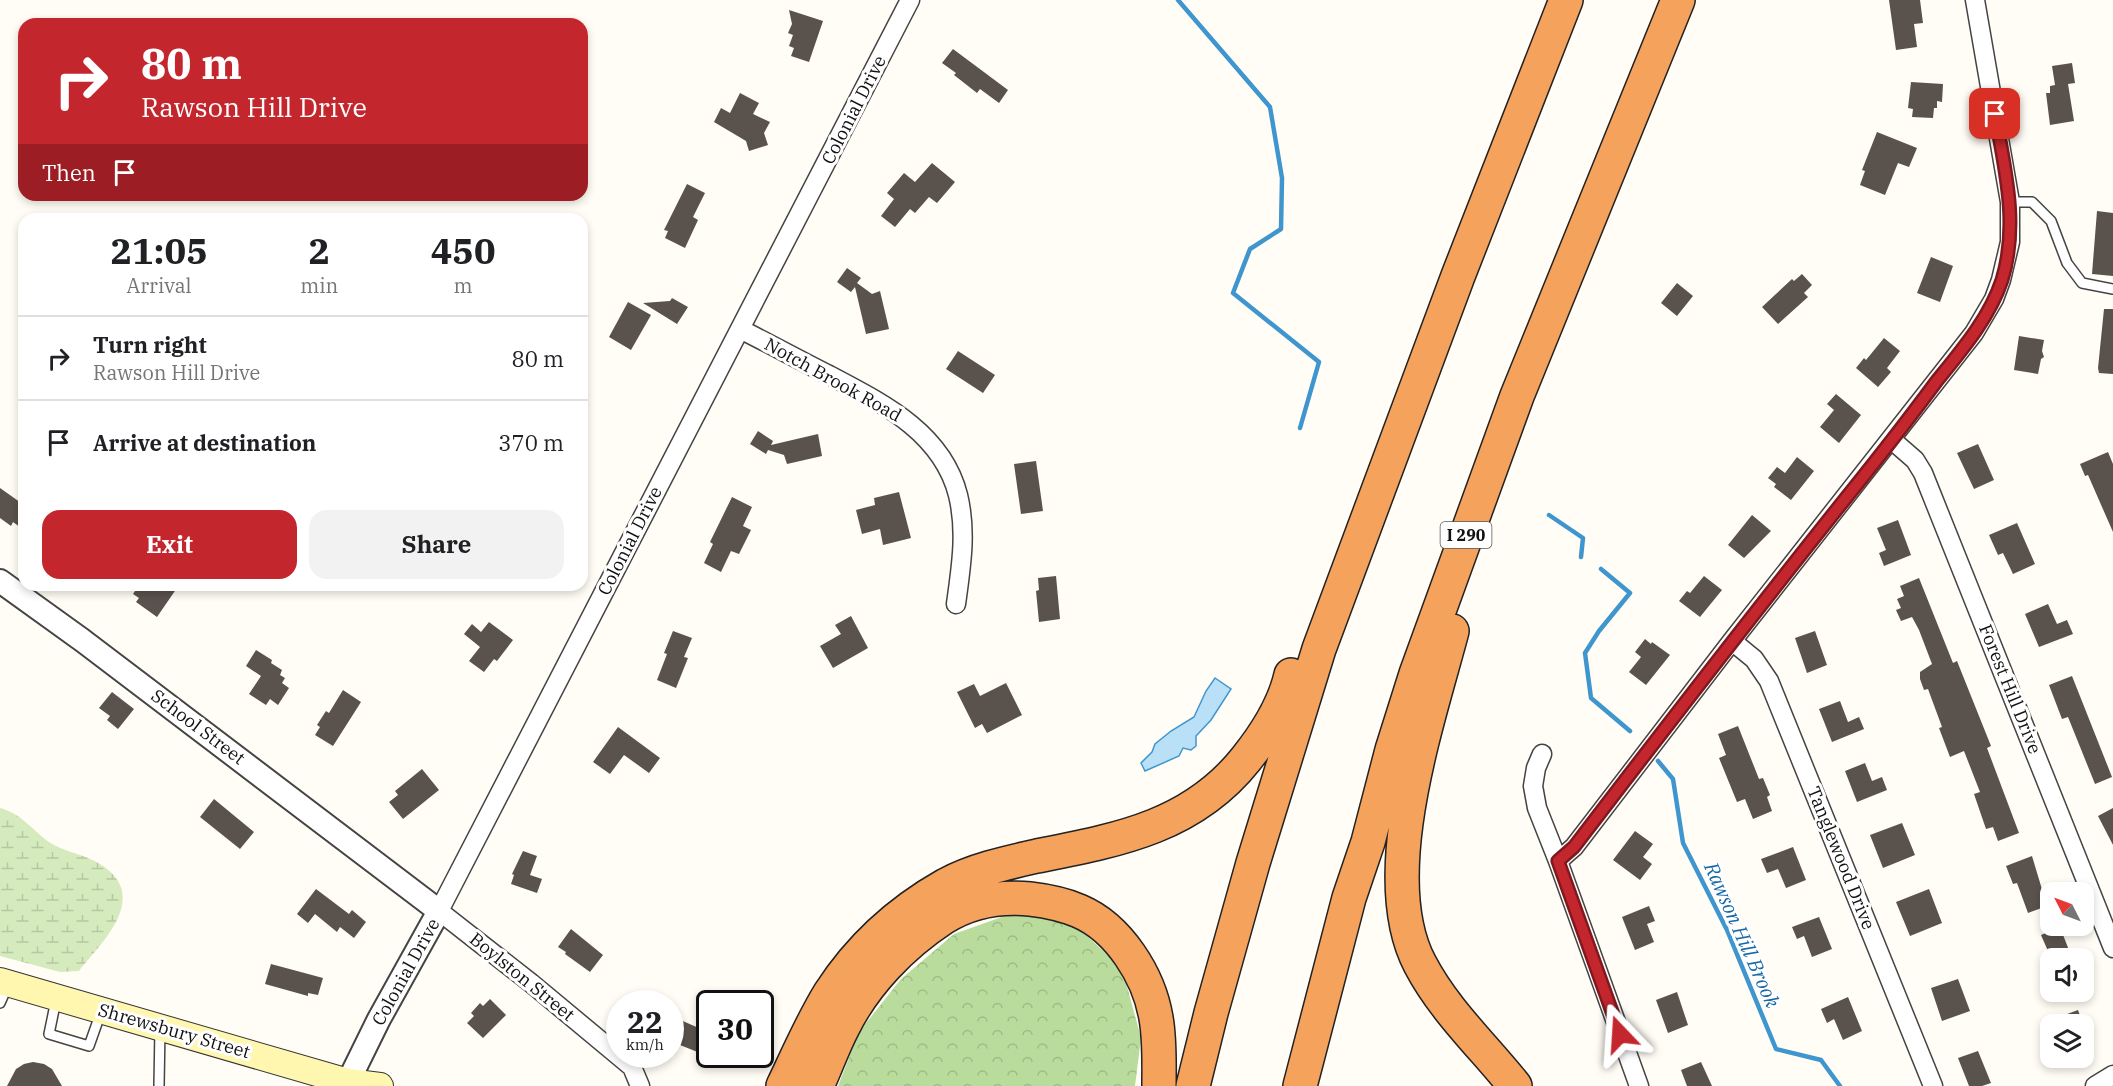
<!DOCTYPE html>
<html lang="en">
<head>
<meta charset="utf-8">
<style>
  :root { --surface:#fff; --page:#f2f2f2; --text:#202124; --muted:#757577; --line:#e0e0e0; --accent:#c4262e }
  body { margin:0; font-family:"IBM Plex Serif",serif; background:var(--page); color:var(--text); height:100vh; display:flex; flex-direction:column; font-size:22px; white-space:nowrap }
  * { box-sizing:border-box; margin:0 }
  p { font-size:20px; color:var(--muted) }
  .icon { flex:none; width:33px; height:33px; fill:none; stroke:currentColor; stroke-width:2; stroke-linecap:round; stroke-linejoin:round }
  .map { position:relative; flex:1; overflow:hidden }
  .details { position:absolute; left:18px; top:213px; width:570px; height:378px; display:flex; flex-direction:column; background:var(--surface); border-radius:18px; box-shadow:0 3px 9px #0003 }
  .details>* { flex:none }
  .top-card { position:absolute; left:18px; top:18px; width:570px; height:183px; border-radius:18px; box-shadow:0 3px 9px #0003; background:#c4262e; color:#fff; overflow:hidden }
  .needle { width:39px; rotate:312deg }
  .buttons { position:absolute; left:2040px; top:882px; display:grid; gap:12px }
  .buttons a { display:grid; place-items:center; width:54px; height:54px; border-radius:12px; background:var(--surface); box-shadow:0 3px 9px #0003; font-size:30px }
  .speed { position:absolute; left:606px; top:990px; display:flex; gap:12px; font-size:30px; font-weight:700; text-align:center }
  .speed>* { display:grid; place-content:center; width:78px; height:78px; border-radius:50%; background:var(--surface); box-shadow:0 3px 9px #0003; line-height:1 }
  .speed small { font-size:15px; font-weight:400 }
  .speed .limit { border:3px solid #111; border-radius:9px; background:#fff; color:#111 }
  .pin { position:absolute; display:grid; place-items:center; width:51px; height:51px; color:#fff; margin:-26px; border-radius:12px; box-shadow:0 3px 9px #0006 }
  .me { position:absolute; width:66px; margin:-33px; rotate:340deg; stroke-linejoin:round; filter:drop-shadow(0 0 4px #0008) }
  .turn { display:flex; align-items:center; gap:21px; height:126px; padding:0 24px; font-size:27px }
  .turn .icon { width:78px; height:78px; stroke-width:2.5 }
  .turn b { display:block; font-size:42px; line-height:51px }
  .then { display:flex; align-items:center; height:57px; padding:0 24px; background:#0003; gap:12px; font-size:22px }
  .eta { display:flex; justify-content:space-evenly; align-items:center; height:102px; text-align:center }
  .eta b { font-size:36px; font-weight:700; line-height:42px }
  .action { display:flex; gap:12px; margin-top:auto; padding:12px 24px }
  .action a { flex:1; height:69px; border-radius:18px; background:var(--accent); color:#fff; font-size:24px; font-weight:700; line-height:69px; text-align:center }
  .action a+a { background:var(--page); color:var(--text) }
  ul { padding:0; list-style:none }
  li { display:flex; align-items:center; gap:18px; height:84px; padding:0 24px; border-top:2px solid var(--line) }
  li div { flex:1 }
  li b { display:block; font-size:22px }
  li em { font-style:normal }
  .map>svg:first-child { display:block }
  .forest { fill:url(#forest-crowns) }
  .wetland { fill:url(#wetland-marsh) }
  .water { fill:#b9e0f7; stroke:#3f96cf; stroke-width:1.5 }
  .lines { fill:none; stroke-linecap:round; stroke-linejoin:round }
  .stream { stroke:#3f96cf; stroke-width:4.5 }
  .building { fill:#5a524d }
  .service-casing { stroke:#444; stroke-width:12 }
  .minor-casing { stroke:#444; stroke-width:21 }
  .tertiary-casing { stroke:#444; stroke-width:26 }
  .secondary-casing { stroke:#333; stroke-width:28 }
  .motorway-casing { stroke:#222; stroke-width:36 }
  .service { stroke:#fff; stroke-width:9 }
  .minor { stroke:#fff; stroke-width:18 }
  .tertiary { stroke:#fff; stroke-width:22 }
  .secondary { stroke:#fff6b0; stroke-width:26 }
  .motorway { stroke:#f5a25d; stroke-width:33 }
  .route-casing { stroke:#7f191e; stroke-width:15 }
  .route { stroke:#c4262e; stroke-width:10 }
  .labels { text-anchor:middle; stroke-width:6; stroke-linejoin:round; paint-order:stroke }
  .shield { fill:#fff; stroke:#585858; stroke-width:1.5 }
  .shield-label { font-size:16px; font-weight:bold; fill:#111 }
  .street-label { font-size:18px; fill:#111; stroke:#fff }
  .water-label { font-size:20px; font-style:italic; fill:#1768a6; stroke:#fff }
</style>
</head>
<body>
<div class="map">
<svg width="2113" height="1086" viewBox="0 0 2113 1086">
  <defs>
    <pattern id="forest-crowns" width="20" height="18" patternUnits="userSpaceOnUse" patternTransform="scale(1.5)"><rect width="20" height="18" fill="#b9dc9c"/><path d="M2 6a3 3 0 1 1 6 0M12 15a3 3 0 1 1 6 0" fill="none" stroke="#9ebc85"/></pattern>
    <pattern id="wetland-marsh" width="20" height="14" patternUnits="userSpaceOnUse" patternTransform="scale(1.5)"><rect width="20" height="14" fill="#d5ebbd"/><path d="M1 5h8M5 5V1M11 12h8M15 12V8" fill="none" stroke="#b6c8a1"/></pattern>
  </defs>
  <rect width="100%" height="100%" fill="#fffdf5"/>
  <!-- forest -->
  <path class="forest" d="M 1013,913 L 1074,924 L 1122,968 L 1141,1038 L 1135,1086 L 838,1086 L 859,1032 L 901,979 L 954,934 Z"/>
  <!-- wetland -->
  <path class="wetland" d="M 0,808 C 21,813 32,830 49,842 C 64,852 84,854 100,864 C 151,896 104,940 79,971 L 60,972 L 0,956 Z"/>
  <!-- water -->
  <path class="water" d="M 1215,678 L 1231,689 L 1211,720 L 1196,736 L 1196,746 L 1191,750 L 1183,748 L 1179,756 L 1145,771 L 1141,763 L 1152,752 L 1155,744 L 1171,731 L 1194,717 L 1206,691 Z"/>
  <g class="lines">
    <!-- stream -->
    <path class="stream" d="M 1178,0 L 1270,107 L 1282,178 L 1281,229 L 1250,249 L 1233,293 L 1319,362 L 1300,428
      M 1549,515 L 1583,538 L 1581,557
      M 1601,569 L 1630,593 L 1599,631 L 1585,653 L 1591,698 L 1630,731
      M 1658,761 L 1673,779 L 1683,843 L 1727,930 L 1776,1049 L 1821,1060 L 1840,1086"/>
  </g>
  <!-- building -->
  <path class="building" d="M 1889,0 L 1920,0 L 1923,23 L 1914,24 L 1917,47 L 1896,50 Z
    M 789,10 L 823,21 L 809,62 L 791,56 L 794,48 L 789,46 L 793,35 L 788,33 L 792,24 Z
    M 953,49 L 1008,90 L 999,103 L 980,89 L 977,93 L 954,75 L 956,73 L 942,63 Z
    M 2072,63 L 2075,83 L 2068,84 L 2074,121 L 2050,125 L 2046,93 L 2050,93 L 2050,86 L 2055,85 L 2052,66 Z
    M 1911,82 L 1943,84 L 1942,102 L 1937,101 L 1937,108 L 1934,108 L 1933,118 L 1912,117 L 1913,109 L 1908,108 Z
    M 740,93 L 759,103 L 753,114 L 770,122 L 764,133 L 768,145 L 749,151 L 746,141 L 714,122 L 721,108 L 730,113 Z
    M 1877,132 L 1917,148 L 1909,167 L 1898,163 L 1885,195 L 1860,185 L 1865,171 L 1862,170 Z
    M 932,163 L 955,182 L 937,203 L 929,197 L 915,213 L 910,209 L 895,227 L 881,216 L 894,199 L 887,193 L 904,173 L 915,182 Z
    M 687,184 L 705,193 L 693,217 L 698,220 L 685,248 L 665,238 L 668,231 L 664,230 Z
    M 2097,211 L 2113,213 L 2113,276 L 2092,274 Z
    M 1931,257 L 1953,266 L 1940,302 L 1917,293 Z
    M 847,268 L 861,278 L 857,283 L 872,294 L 880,291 L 889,329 L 866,334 L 855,287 L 851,292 L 837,282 Z
    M 1802,274 L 1812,285 L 1804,293 L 1808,297 L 1778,324 L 1762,307 L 1792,279 L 1794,281 Z
    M 1677,283 L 1693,296 L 1677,316 L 1661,303 Z
    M 672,298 L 688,307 L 677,324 L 643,303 L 670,301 Z
    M 628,302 L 651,315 L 631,350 L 609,337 Z
    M 2104,309 L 2113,309 L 2113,374 L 2099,373 L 2098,368 Z
    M 2019,336 L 2044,340 L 2042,351 L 2044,357 L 2041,359 L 2038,374 L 2014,370 Z
    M 1884,338 L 1900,351 L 1887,368 L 1891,372 L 1878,387 L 1856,368 L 1864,358 L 1866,360 Z
    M 958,351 L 995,375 L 983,393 L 946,369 Z
    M 1836,394 L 1861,415 L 1839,443 L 1820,427 L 1834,410 L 1827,404 Z
    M 758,431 L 773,441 L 771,445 L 818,434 L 822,456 L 787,464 L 784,455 L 768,450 L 766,454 L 750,444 Z
    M 1978,444 L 1994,480 L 1974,489 L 1957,453 Z
    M 2108,452 L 2113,464 L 2113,532 L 2088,475 L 2085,476 L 2080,464 Z
    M 1797,457 L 1814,471 L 1791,500 L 1774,487 L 1776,484 L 1768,478 L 1777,467 L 1785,473 Z
    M 1036,461 L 1043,511 L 1021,514 L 1014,464 Z
    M 0,488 L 24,505 L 24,530 L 13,522 L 11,526 L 0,518 Z
    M 899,492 L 911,538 L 883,545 L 880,529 L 862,534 L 856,510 L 875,505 L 874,498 Z
    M 732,497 L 752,507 L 743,526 L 751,530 L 739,554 L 731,551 L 721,572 L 704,563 L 713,544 L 710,542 Z
    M 1752,515 L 1771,531 L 1744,558 L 1728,545 Z
    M 1898,520 L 1911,555 L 1884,566 L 1879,553 L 1886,550 L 1877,528 Z
    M 2017,523 L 2035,564 L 2013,574 L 2003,553 L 1998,555 L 1989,535 Z
    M 1056,576 L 1060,619 L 1039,622 L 1036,591 L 1039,590 L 1038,578 Z
    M 1704,576 L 1722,590 L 1700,617 L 1679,601 L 1687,591 L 1690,593 Z
    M 1919,578 L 1953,663 L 1957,661 L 1991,746 L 1987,748 L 2019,833 L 1998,841 L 1993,827 L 1986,829 L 1974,794 L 1980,792 L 1964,751 L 1950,757 L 1939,728 L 1942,727 L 1928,689 L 1924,690 L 1920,679 L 1920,672 L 1932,664 L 1919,630 L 1912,617 L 1901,621 L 1896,610 L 1901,608 L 1897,599 L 1904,596 L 1900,586 Z
    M 139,585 L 179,585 L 157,617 L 136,602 L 139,598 L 133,594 Z
    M 2048,604 L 2057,624 L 2067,620 L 2073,634 L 2039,647 L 2025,614 Z
    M 851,616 L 868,648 L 833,668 L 820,646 L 841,634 L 835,625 Z
    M 489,622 L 513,640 L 497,661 L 494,659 L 484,672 L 469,661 L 480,647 L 464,634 L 472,624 L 481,632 Z
    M 673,631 L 692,638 L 684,657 L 688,658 L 676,688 L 657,680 L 667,654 L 664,653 Z
    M 1815,631 L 1827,665 L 1807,673 L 1795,638 Z
    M 1645,639 L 1651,644 L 1652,642 L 1670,655 L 1646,685 L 1629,672 L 1641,657 L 1635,652 Z
    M 256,650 L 272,660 L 271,663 L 282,670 L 280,675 L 285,678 L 282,683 L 289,688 L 278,705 L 270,699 L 266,705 L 249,694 L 261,676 L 246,666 Z
    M 2072,676 L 2112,777 L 2095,784 L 2068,717 L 2062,719 L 2049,685 Z
    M 1006,683 L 1022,715 L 987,733 L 982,724 L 975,728 L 957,692 L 974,684 L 980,696 Z
    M 343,690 L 361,702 L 333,746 L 315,735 L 320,727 L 317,725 L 326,711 L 329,713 Z
    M 112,692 L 134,709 L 118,729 L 107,720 L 110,716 L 99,708 Z
    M 1840,701 L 1848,722 L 1859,717 L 1864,729 L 1832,742 L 1819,709 Z
    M 1738,726 L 1759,779 L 1763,778 L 1770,795 L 1767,797 L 1772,811 L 1753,819 L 1745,799 L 1737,802 L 1719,758 L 1726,755 L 1718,734 Z
    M 618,727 L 660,758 L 649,773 L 624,755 L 610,774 L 593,762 Z
    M 1865,763 L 1872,781 L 1882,777 L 1887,790 L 1857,802 L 1845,771 Z
    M 422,769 L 439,790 L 403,819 L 389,802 L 398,795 L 395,791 Z
    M 214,799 L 254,832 L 240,849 L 200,817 Z
    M 2113,808 L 2113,845 L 2098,816 Z
    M 1902,823 L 1915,855 L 1883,868 L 1870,835 Z
    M 1635,831 L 1653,844 L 1643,857 L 1652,864 L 1640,880 L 1613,860 Z
    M 1793,847 L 1806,880 L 1786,888 L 1778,869 L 1767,873 L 1761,859 Z
    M 523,851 L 537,856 L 530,875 L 542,879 L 537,893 L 511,884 L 514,875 L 512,874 Z
    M 2032,856 L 2047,906 L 2028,913 L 2017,883 L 2013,884 L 2006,866 Z
    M 316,889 L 349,914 L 352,910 L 366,922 L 354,938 L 340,927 L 337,932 L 315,914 L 308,923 L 297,914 Z
    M 1929,889 L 1942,923 L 1910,936 L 1896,902 Z
    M 1649,906 L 1655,921 L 1647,924 L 1654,942 L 1635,950 L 1622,917 Z
    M 1819,917 L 1832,949 L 1812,957 L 1804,936 L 1797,939 L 1792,927 Z
    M 2060,927 L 2072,958 L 2051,958 L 2041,935 Z
    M 571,929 L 603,955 L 590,972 L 565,954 L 566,952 L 558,947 Z
    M 271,964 L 323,978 L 318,995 L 308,993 L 308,996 L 265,984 Z
    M 1958,979 L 1970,1011 L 1942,1021 L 1931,988 Z
    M 1677,992 L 1688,1025 L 1668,1033 L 1656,1000 Z
    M 1848,997 L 1862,1031 L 1843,1040 L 1834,1019 L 1827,1023 L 1821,1009 Z
    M 490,999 L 506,1015 L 483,1038 L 467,1023 L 474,1016 L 471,1013 L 480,1003 L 483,1006 Z
    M 2078,1010 L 2083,1024 L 2044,1024 L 2043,1023 Z
    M 676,1018 L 710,1033 L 710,1057 L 670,1041 L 670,1031 Z
    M 1978,1051 L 1991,1083 L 1982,1086 L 1969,1086 L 1958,1058 Z
    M 33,1062 L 44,1064 L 52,1069 L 62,1086 L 7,1086 L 16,1069 L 24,1064 Z
    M 1701,1062 L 1712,1086 L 1687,1086 L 1681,1070 Z"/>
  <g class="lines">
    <defs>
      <path id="service" d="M 2010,202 L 2032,202 L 2051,221 L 2067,263 L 2082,283 L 2113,289
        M 56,1000 L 49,1034 L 89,1046 L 101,1012
        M 0,1003 L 8,985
        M 159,1086 L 160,1028"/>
      <path id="minor" d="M 740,329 C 770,344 799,360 829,375 C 882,403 942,432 958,495 C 967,532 961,567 956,604
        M 1892,440 L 1915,460 L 1923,473 L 2113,948
        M 1732,641 L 1754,659 L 1769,681 L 1933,1086
        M 1542,754 L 1536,768 L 1533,786 L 1537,808 L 1558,861 L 1639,1086
        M 1558,861 L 1574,847 L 1732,641 L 1974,333 L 1994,299 L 2001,280 L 2010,242 L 2010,202 L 1975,0
        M 640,1086 L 632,1067 L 531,983 L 439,911 L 910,0
        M 2095,1086 L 2113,1075"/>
      <path id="tertiary" d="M 0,581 L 82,640 L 439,911 L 379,1019 L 348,1082"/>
      <path id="secondary" d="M 0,981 L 348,1082 L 380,1086"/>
      <path id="motorway" d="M 1452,631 C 1428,722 1374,877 1420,964 C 1444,1010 1483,1046 1515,1086
        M 783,1086 C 798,1055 812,1022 830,993 C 859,948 900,911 946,885 C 974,870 1006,863 1037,856 C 1118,840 1192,827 1246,759 C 1266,734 1284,706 1291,675
        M 817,1086 C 826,1067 833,1046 843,1027 C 865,983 902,945 943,918 C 970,901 999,896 1030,899 C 1047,901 1063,904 1079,911 C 1119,928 1149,976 1156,1018 C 1160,1040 1159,1063 1159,1086
        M 1193,1086 L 1211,1013 L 1253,863 L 1319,649 L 1458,276 L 1566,0
        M 1300,1086 L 1349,898 L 1368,842 L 1392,750 L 1416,674 L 1517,396 L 1678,0"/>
    </defs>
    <!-- service casing -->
    <use href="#service" class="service-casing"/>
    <!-- minor casing -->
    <use href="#minor" class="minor-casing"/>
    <!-- tertiary casing -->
    <use href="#tertiary" class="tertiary-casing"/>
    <!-- secondary casing -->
    <use href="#secondary" class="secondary-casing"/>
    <!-- motorway casing -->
    <use href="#motorway" class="motorway-casing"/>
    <!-- service -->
    <use href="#service" class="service"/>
    <!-- minor -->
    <use href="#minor" class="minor"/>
    <!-- tertiary -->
    <use href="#tertiary" class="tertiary"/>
    <!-- secondary -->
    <use href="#secondary" class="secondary"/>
    <!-- motorway -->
    <use href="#motorway" class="motorway"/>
  </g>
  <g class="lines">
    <defs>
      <path id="route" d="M 1620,1034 L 1558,861 L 1574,847 C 1665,728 1756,610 1850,493 C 1879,457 1908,420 1936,382 C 1961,351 1989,319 2002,280 C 2019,225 2005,169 1995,114"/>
    </defs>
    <!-- route casing -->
    <use href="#route" class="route-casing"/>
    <!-- route -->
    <use href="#route" class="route"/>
  </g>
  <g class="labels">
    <!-- shield labels -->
    <rect class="shield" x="1440.5" y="522" width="51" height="26" rx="4.5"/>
    <g class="shield-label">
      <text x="1466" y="541">I 290</text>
    </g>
    <!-- street labels -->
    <g class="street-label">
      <text transform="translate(854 110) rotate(-63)" y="6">Colonial Drive</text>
      <text transform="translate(833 380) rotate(29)" y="6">Notch Brook Road</text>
      <text transform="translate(630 541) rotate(-63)" y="6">Colonial Drive</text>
      <text transform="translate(2010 689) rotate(68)" y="6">Forest Hill Drive</text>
      <text transform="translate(198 727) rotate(37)" y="6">School Street</text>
      <text transform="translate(1841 858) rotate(68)" y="6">Tanglewood Drive</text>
      <text transform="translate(406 972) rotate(-61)" y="6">Colonial Drive</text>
      <text transform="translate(522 977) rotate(39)" y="6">Boylston Street</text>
      <text transform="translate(174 1031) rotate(16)" y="6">Shrewsbury Street</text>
    </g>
    <!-- water labels -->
    <g class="water-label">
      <text transform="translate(1742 935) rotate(66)" y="7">Rawson Hill Brook</text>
    </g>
  </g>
</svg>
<div class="buttons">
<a><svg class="needle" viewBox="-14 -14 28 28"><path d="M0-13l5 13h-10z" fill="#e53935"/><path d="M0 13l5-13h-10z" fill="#757577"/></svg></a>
<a><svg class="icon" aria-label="sound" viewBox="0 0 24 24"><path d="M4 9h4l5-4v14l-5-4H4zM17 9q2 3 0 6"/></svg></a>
<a><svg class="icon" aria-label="layers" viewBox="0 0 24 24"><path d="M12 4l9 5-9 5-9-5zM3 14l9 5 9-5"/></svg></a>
</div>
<div class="speed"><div>22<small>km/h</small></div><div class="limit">30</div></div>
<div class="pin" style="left:1995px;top:114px;background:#d93025"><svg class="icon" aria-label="arrive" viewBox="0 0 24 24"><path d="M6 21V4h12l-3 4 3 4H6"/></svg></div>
<svg class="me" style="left:1620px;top:1034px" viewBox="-20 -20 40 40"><path d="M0-17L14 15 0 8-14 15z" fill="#c4262e" stroke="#fff" stroke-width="4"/></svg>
<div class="top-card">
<div class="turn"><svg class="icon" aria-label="right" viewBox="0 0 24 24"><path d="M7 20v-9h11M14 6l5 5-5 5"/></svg><div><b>80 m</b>Rawson Hill Drive</div></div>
<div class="then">Then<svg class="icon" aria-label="arrive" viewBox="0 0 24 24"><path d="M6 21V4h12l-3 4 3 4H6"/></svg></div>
</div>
<section class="details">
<div class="eta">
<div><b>21:05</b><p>Arrival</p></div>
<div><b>2</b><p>min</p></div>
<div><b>450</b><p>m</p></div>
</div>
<ul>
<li><svg class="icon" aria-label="right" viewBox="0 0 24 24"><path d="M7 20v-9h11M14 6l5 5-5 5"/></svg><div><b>Turn right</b><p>Rawson Hill Drive</p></div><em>80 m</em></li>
<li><svg class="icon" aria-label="arrive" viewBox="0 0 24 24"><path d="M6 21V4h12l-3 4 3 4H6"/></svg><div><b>Arrive at destination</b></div><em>370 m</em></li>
</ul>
<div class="action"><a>Exit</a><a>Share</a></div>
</section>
</div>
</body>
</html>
